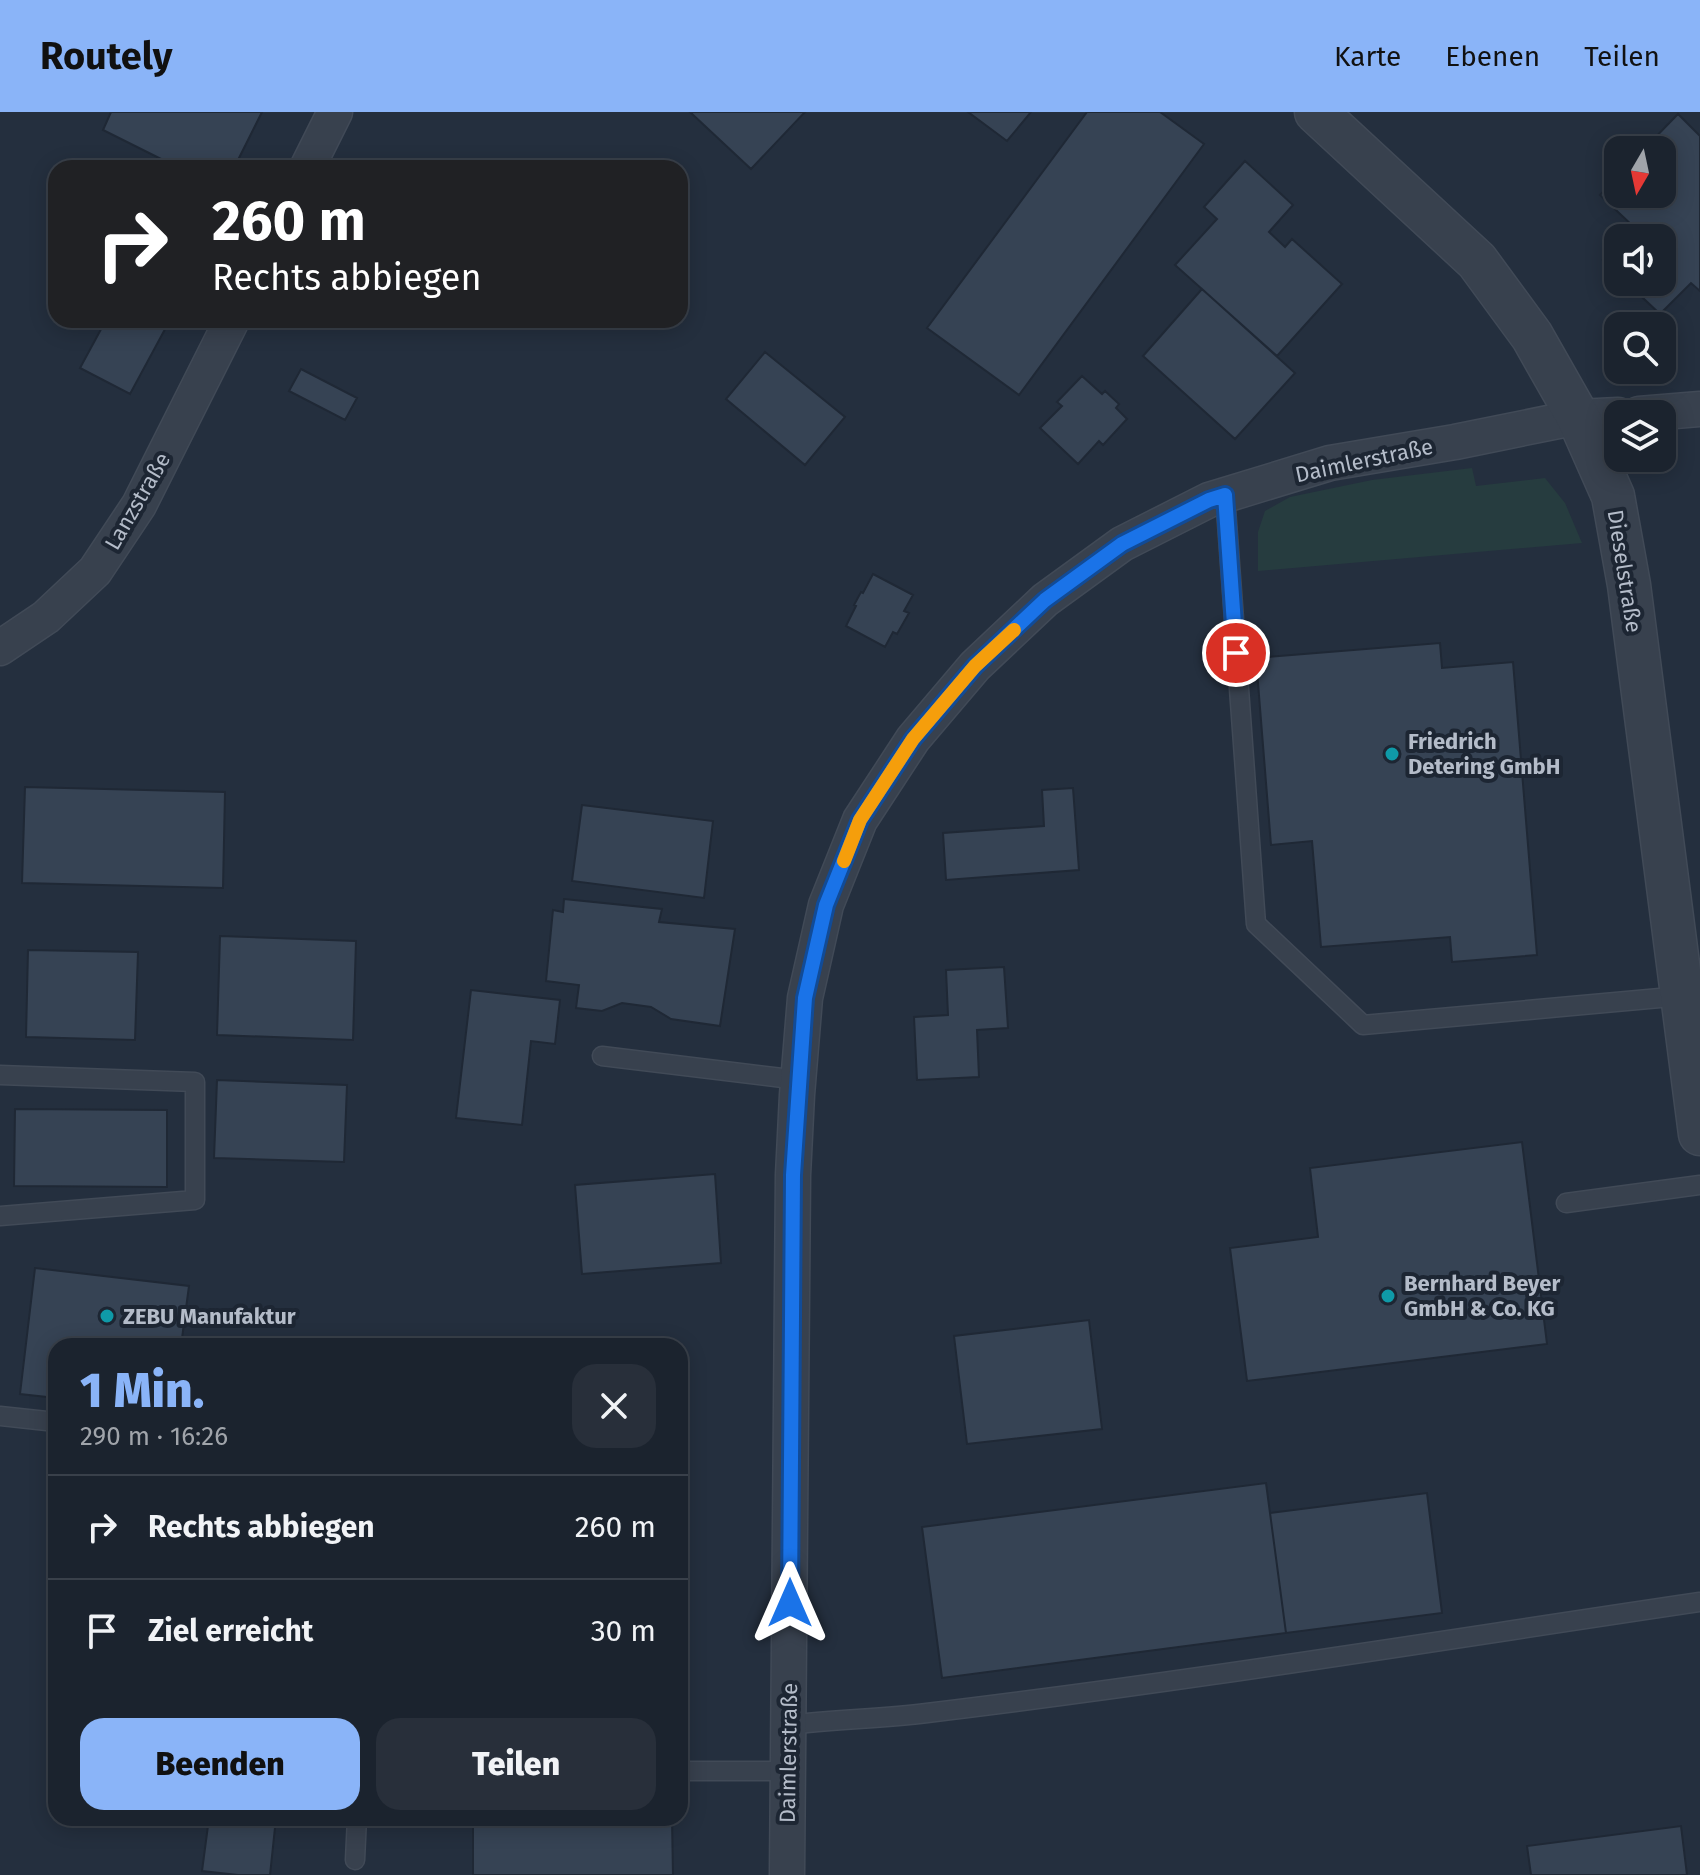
<!DOCTYPE html>
<html lang="de">
<head>
<meta charset="utf-8">
<style>
  :root { --surface:#1b232e; --page:#282f3a; --text:#f1f3f6; --muted:#a0a4aa; --line:#39404a; --accent:#8ab4f8 }
  body { margin:0; font-family:"Fira Sans",sans-serif; background:var(--page); color:var(--text); height:100vh; display:flex; flex-direction:column; font-size:30px; white-space:nowrap }
  * { box-sizing:border-box; margin:0 }
  p { font-size:26px; color:var(--muted) }
  .icon { flex:none; width:44px; height:44px; fill:none; stroke:currentColor; stroke-width:2; stroke-linecap:round; stroke-linejoin:round }
  .map { position:relative; flex:1; overflow:hidden }
  .details { position:absolute; left:48px; top:1226px; width:640px; height:488px; display:flex; flex-direction:column; background:var(--surface); border-radius:24px; box-shadow:0 4px 20px #0003,0 0 0 2px var(--line) }
  .details>* { flex:none }
  .guide { position:absolute; left:48px; top:48px; width:640px; height:168px; border-radius:24px; box-shadow:0 4px 20px #0003,0 0 0 2px var(--line); background:#202124; color:#fff; overflow:hidden }
  .needle { width:52px; rotate:189deg }
  .tools { position:absolute; left:1604px; top:24px; display:grid; gap:16px }
  .tools a { display:grid; place-items:center; width:72px; height:72px; border-radius:16px; background:var(--surface); box-shadow:0 4px 20px #0003,0 0 0 2px var(--line); font-size:40px }
  .pin { position:absolute; display:grid; place-items:center; width:68px; height:68px; color:#fff; margin:-34px; border:4px solid #fff; border-radius:50%; box-shadow:0 2px 8px #0007 }
  .me { position:absolute; width:88px; margin:-44px; rotate:0deg; stroke-linejoin:round; filter:drop-shadow(0 0 6px #0008) }
  .turn { display:flex; align-items:center; gap:28px; height:168px; padding:0 32px; font-size:36px }
  .turn .icon { width:104px; height:104px; stroke-width:2.5 }
  .turn b { display:block; font-size:56px; line-height:68px }
  .round { display:grid; place-items:center; flex:none; width:84px; height:84px; border-radius:24px; background:var(--page) }
  .headline { display:flex; align-items:center; justify-content:space-between; height:136px; padding:0 32px }
  h1 { font-size:48px; font-weight:800; line-height:60px; color:var(--accent) }
  .primary-button { display:flex; gap:16px; margin-top:auto; padding:16px 32px }
  .primary-button a { flex:1; height:92px; border-radius:24px; background:var(--accent); color:#111; font-size:32px; font-weight:800; line-height:92px; text-align:center }
  .primary-button a+a { background:var(--page); color:var(--text) }
  ul { padding:0; list-style:none }
  li { display:flex; align-items:center; gap:24px; height:104px; padding:0 32px; border-top:2px solid var(--line) }
  li div { flex:1 }
  li b { display:block; font-size:30px }
  li em { font-style:normal }
  header { display:flex; align-items:center; gap:48px; box-sizing:border-box; height:112px; padding:0 40px; background:var(--accent); color:#111 }
  header strong { font-size:38px }
  nav { display:flex; gap:44px; margin-inline-start:auto; font-size:28px }
  .map>svg:first-child { display:block }
  .green { fill:#263c3f }
  .building { fill:#364354; stroke:#1f2835; stroke-width:2 }
  .lines { fill:none; stroke-linecap:round; stroke-linejoin:round }
  .service-casing { stroke:#414a57; stroke-width:21 }
  .minor-casing { stroke:#414a57; stroke-width:37 }
  .tertiary-casing { stroke:#414a57; stroke-width:45 }
  .service { stroke:#38414e; stroke-width:18 }
  .minor { stroke:#38414e; stroke-width:34 }
  .tertiary { stroke:#38414e; stroke-width:42 }
  .route-casing { stroke:#114b97; stroke-width:20 }
  .route { stroke:#1a73e8; stroke-width:14 }
  .slow { stroke:#f59e0b; stroke-width:14 }
  .culture-dot { fill:#0f9aa8; stroke:#1d2633; stroke-width:3 }
  .labels { text-anchor:middle; stroke-width:8; stroke-linejoin:round; paint-order:stroke }
  .street-label { font-size:22px; fill:#b4bcc9; stroke:#1d2633 }
  .poi-label { font-size:22px; font-weight:bold; fill:#b4bcc9; stroke:#1d2633; text-anchor:start }
</style>
</head>
<body>
<header>
<strong>Routely</strong>
<nav><a>Karte</a><a>Ebenen</a><a>Teilen</a></nav>
</header>
<div class="map">
<svg width="1700" height="1763" viewBox="0 0 1700 1763">
  <rect width="100%" height="100%" fill="#242f3e"/>
  <!-- green -->
  <path class="green" d="M 1472,356 L 1476,374 L 1545,366 L 1565,391 L 1582,431 L 1258,459 L 1258,420 L 1265,399 L 1290,385 L 1372,368 Z"/>
  <!-- building -->
  <path class="building" d="M 111,0 L 262,0 L 234,56 L 179,56 L 103,18 Z
    M 690,0 L 805,0 L 751,57 Z
    M 968,0 L 1031,0 L 1007,29 Z
    M 1087,0 L 1160,0 L 1204,32 L 1019,283 L 927,216 Z
    M 1678,2 L 1700,24 L 1700,179 L 1691,171 L 1660,202 L 1626,170 L 1662,170 L 1662,126 L 1625,126 L 1635,116 L 1600,83 L 1618,64 L 1618,82 L 1662,82 L 1662,38 L 1643,38 Z
    M 1245,49 L 1293,93 L 1269,120 L 1285,135 L 1292,127 L 1342,172 L 1277,244 L 1175,153 L 1217,107 L 1204,95 Z
    M 1618,133 L 1618,162 L 1603,148 Z
    M 1202,177 L 1295,261 L 1235,327 L 1143,244 Z
    M 106,208 L 170,208 L 130,282 L 80,256 Z
    M 765,240 L 845,305 L 805,353 L 726,287 Z
    M 301,257 L 357,286 L 345,308 L 289,279 Z
    M 1082,264 L 1102,282 L 1105,279 L 1119,292 L 1116,296 L 1127,307 L 1103,333 L 1099,329 L 1078,352 L 1040,316 L 1062,294 L 1057,290 Z
    M 873,462 L 913,483 L 904,499 L 909,501 L 897,522 L 893,520 L 885,535 L 846,514 L 856,494 L 854,493 L 861,480 L 863,481 Z
    M 1440,531 L 1442,556 L 1513,550 L 1537,843 L 1452,850 L 1450,825 L 1321,835 L 1312,729 L 1271,733 L 1256,546 Z
    M 25,675 L 225,680 L 223,776 L 22,771 Z
    M 1073,676 L 1079,758 L 946,768 L 943,721 L 1044,714 L 1042,678 Z
    M 582,693 L 713,709 L 704,786 L 572,769 Z
    M 564,787 L 662,797 L 659,810 L 735,817 L 720,914 L 671,907 L 651,895 L 622,891 L 602,899 L 576,896 L 579,873 L 546,869 L 553,798 L 563,800 Z
    M 220,824 L 356,829 L 353,928 L 217,923 Z
    M 28,838 L 138,840 L 135,928 L 26,925 Z
    M 1004,855 L 1008,916 L 977,918 L 979,965 L 917,968 L 914,905 L 948,903 L 946,858 Z
    M 471,878 L 560,888 L 555,932 L 531,929 L 522,1013 L 456,1006 Z
    M 217,968 L 347,973 L 344,1050 L 214,1046 Z
    M 15,997 L 167,998 L 167,1075 L 14,1074 Z
    M 1522,1030 L 1547,1232 L 1247,1269 L 1230,1136 L 1318,1125 L 1310,1056 Z
    M 715,1062 L 721,1151 L 582,1162 L 575,1073 Z
    M 35,1156 L 189,1174 L 181,1234 L 56,1234 L 56,1286 L 20,1282 Z
    M 1089,1208 L 1102,1317 L 967,1332 L 954,1224 Z
    M 1266,1371 L 1286,1521 L 942,1566 L 922,1415 Z
    M 1427,1381 L 1442,1501 L 1286,1521 L 1270,1401 Z
    M 209,1706 L 276,1706 L 270,1763 L 238,1763 L 202,1759 Z
    M 473,1706 L 672,1706 L 673,1763 L 473,1763 Z
    M 1681,1714 L 1687,1763 L 1531,1763 L 1527,1734 Z"/>
  <g class="lines">
    <defs>
      <path id="service" d="M 1225,383 L 1256,812 L 1363,913 L 1682,884
        M 602,944 L 799,968
        M 0,963 L 195,970 L 195,1088 L 0,1104
        M 1566,1091 L 1700,1073
        M 0,1304 L 56,1310
        M 789,1613 C 835,1607 881,1607 927,1601 C 1186,1570 1443,1528 1700,1490
        M 680,1659 L 788,1659
        M 355,1748 L 357,1706"/>
      <path id="minor" d="M 307,56 L 335,0
        M 1639,302 L 1700,297
        M 0,536 L 46,505 L 95,459 L 139,393 L 232,208
        M 787,1763 L 793,1063 L 797,983 L 805,886 L 826,793 L 860,708 L 913,627 L 975,554 L 1045,488 L 1122,432 L 1209,388 L 1330,351 L 1455,330 L 1578,305 L 1618,303"/>
      <path id="tertiary" d="M 1316,0 L 1477,149 L 1532,224 L 1578,305 L 1613,384 L 1629,473 L 1700,1022"/>
    </defs>
    <!-- service casing -->
    <use href="#service" class="service-casing"/>
    <!-- minor casing -->
    <use href="#minor" class="minor-casing"/>
    <!-- tertiary casing -->
    <use href="#tertiary" class="tertiary-casing"/>
    <!-- service -->
    <use href="#service" class="service"/>
    <!-- minor -->
    <use href="#minor" class="minor"/>
    <!-- tertiary -->
    <use href="#tertiary" class="tertiary"/>
  </g>
  <g class="lines">
    <defs>
      <path id="route" d="M 790,1491 L 793,1063 L 805,886 L 826,793 L 860,708 L 913,627 L 975,554 L 1045,488 L 1122,432 L 1209,388 L 1225,383 L 1236,541"/>
    </defs>
    <!-- route casing -->
    <use href="#route" class="route-casing"/>
    <!-- route -->
    <use href="#route" class="route"/>
    <!-- slow -->
    <path class="slow" d="M 844,749 L 860,708 L 913,627 L 975,554 L 1014,518"/>
  </g>
  <!-- markers -->
  <g class="culture-dot">
    <circle cx="1392" cy="642" r="8"/>
    <circle cx="1388" cy="1184" r="8"/>
    <circle cx="107" cy="1204" r="8"/>
  </g>
  <g class="labels">
    <!-- street labels -->
    <g class="street-label">
      <text transform="translate(1364 348) rotate(-12)" y="8">Daimlerstraße</text>
      <text transform="translate(137 389) rotate(-60)" y="8">Lanzstraße</text>
      <text transform="translate(1625 459) rotate(81)" y="8">Dieselstraße</text>
      <text transform="translate(788 1641) rotate(-89)" y="8">Daimlerstraße</text>
    </g>
    <!-- poi labels -->
    <g class="poi-label">
      <text x="1408" y="637">Friedrich<tspan x="1408" dy="25">Detering GmbH</tspan></text>
      <text x="1404" y="1179">Bernhard Beyer<tspan x="1404" dy="25">GmbH &amp; Co. KG</tspan></text>
      <text x="123" y="1212">ZEBU Manufaktur</text>
    </g>
  </g>
</svg>
<div class="tools">
<a><svg class="needle" viewBox="-14 -14 28 28"><path d="M0-13l5 13h-10z" fill="#e53935"/><path d="M0 13l5-13h-10z" fill="#a0a4aa"/></svg></a>
<a><svg class="icon" aria-label="sound" viewBox="0 0 24 24"><path d="M4 9h4l5-4v14l-5-4H4zM17 9q2 3 0 6"/></svg></a>
<a><svg class="icon" aria-label="search" viewBox="0 0 24 24"><circle cx="10" cy="10" r="6"/><path d="M15 15l6 6"/></svg></a>
<a><svg class="icon" aria-label="layers" viewBox="0 0 24 24"><path d="M12 4l9 5-9 5-9-5zM3 14l9 5 9-5"/></svg></a>
</div>
<div class="pin" style="left:1236px;top:541px;background:#d93025"><svg class="icon" aria-label="arrive" viewBox="0 0 24 24"><path d="M6 21V4h12l-3 4 3 4H6"/></svg></div>
<svg class="me" style="left:790px;top:1491px" viewBox="-20 -20 40 40"><path d="M0-17L14 15 0 8-14 15z" fill="#1a73e8" stroke="#fff" stroke-width="4"/></svg>
<div class="guide">
<div class="turn"><svg class="icon" aria-label="right" viewBox="0 0 24 24"><path d="M7 20v-9h11M14 6l5 5-5 5"/></svg><div><b>260 m</b>Rechts abbiegen</div></div>
</div>
<section class="details">
<div class="headline"><div><h1>1 Min.</h1><p>290 m · 16:26</p></div><a class="round"><svg class="icon" aria-label="close" viewBox="0 0 24 24"><path d="M6 6l12 12M18 6L6 18"/></svg></a></div>
<ul>
<li><svg class="icon" aria-label="right" viewBox="0 0 24 24"><path d="M7 20v-9h11M14 6l5 5-5 5"/></svg><div><b>Rechts abbiegen</b></div><em>260 m</em></li>
<li><svg class="icon" aria-label="arrive" viewBox="0 0 24 24"><path d="M6 21V4h12l-3 4 3 4H6"/></svg><div><b>Ziel erreicht</b></div><em>30 m</em></li>
</ul>
<div class="primary-button"><a>Beenden</a><a>Teilen</a></div>
</section>
</div>
</body>
</html>
